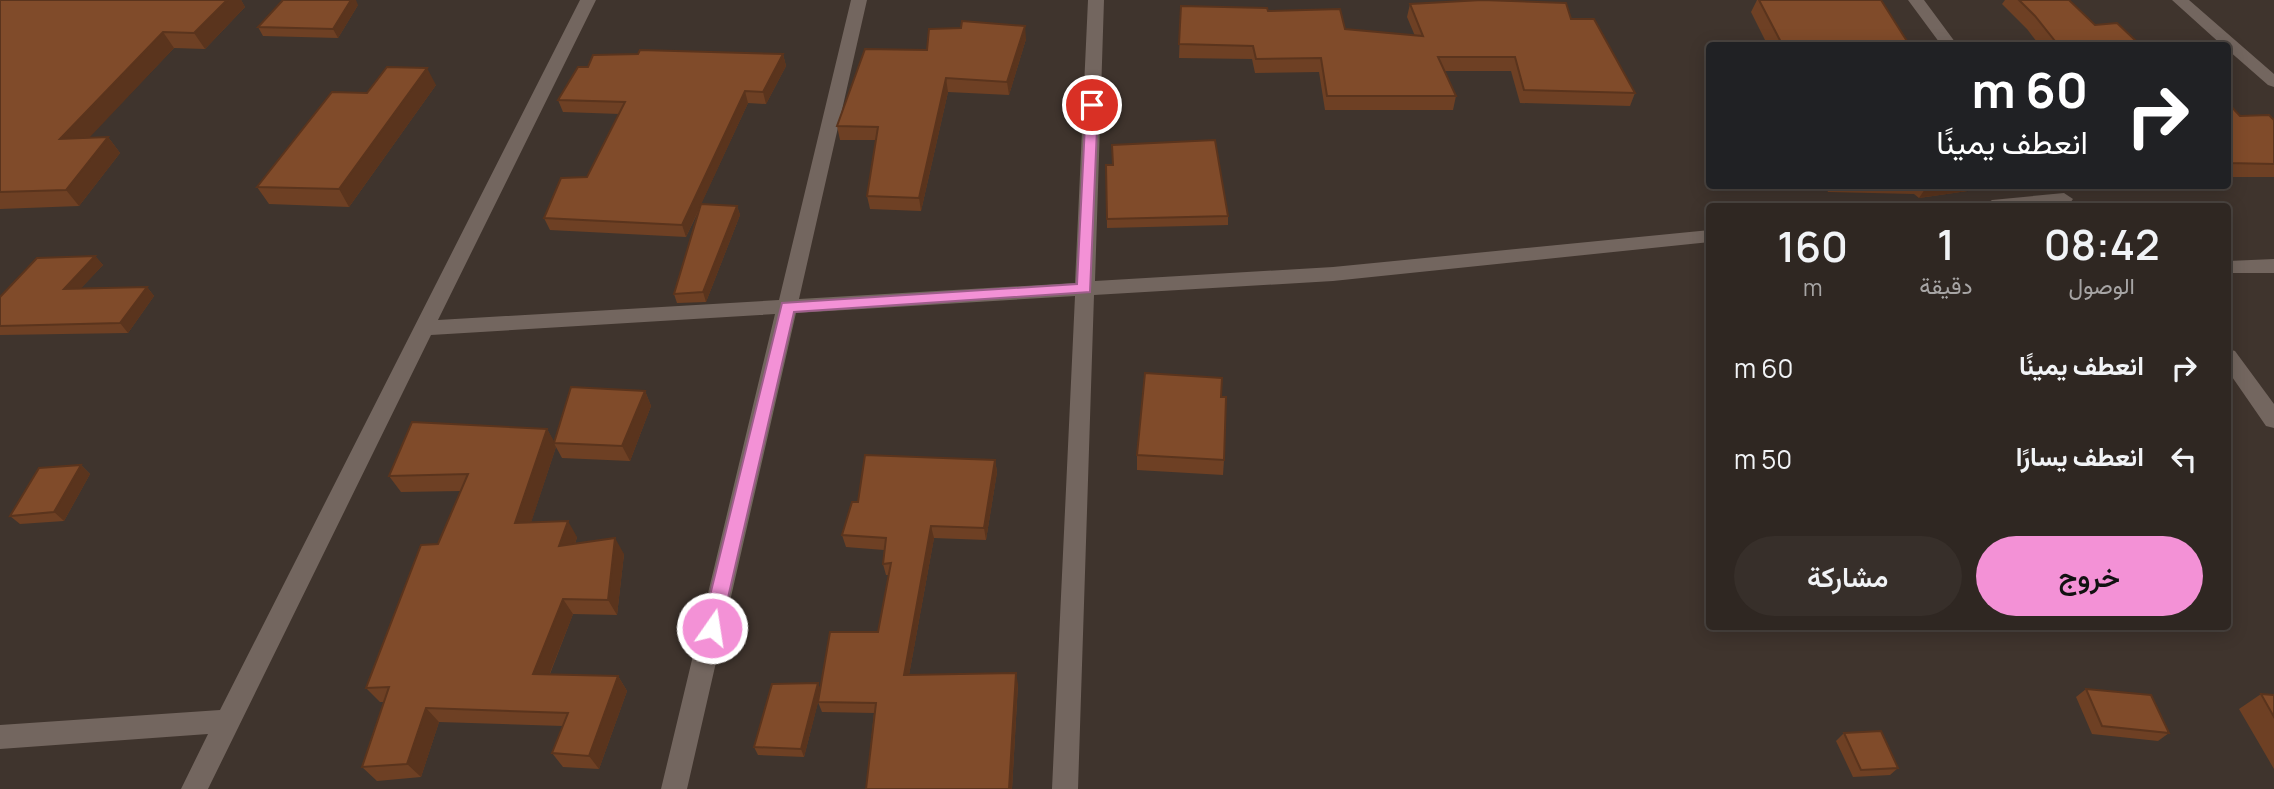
<!DOCTYPE html>
<html lang="ar">
<head>
<meta charset="utf-8">
<style>
  :root { --surface:#2f2722; --page:#372f2a; --text:#f1f3f6; --muted:#a7a5a5; --line:#4a4440; --accent:#f391d6 }
  body { margin:0; font-family:Manrope,Vazirmatn,sans-serif; background:var(--page); color:var(--text); direction:rtl; height:100vh; display:flex; flex-direction:column; font-size:26px; white-space:nowrap }
  * { box-sizing:border-box; margin:0 }
  p { font-size:23px; color:var(--muted) }
  .icon { flex:none; width:38px; height:38px; fill:none; stroke:currentColor; stroke-width:2; stroke-linecap:round; stroke-linejoin:round }
  .map { position:relative; flex:1; overflow:hidden; direction:ltr }
  .panel { position:absolute; left:1706px; top:203px; width:525px; height:427px; display:flex; flex-direction:column; background:var(--surface); border-radius:7px; box-shadow:0 4px 18px #0003,0 0 0 2px var(--line); direction:rtl }
  .panel>* { flex:none }
  .top-card { position:absolute; left:1706px; top:42px; width:525px; height:147px; border-radius:7px; box-shadow:0 4px 18px #0003,0 0 0 2px var(--line); direction:rtl; background:#202124; color:#fff; overflow:hidden }
  .pin { position:absolute; display:grid; place-items:center; width:60px; height:60px; color:#fff; margin:-30px; border:4px solid #fff; border-radius:50%; box-shadow:0 2px 7px #0007 }
  .me { position:absolute; width:77px; margin:-38px; rotate:13deg; stroke-linejoin:round; filter:drop-shadow(0 0 5px #0008) }
  .turn { display:flex; align-items:center; gap:24px; height:147px; padding:0 28px; font-size:32px }
  .turn .icon { width:91px; height:91px; stroke-width:2.5 }
  .turn b { display:block; font-size:49px; line-height:60px }
  .eta { display:flex; justify-content:space-evenly; align-items:center; height:119px; text-align:center }
  .eta b { font-size:42px; font-weight:600; line-height:49px }
  .button { display:flex; gap:14px; margin-top:auto; padding:14px 28px }
  .button a { flex:1; height:80px; border-radius:42px; background:var(--accent); color:#111; font-size:28px; font-weight:600; line-height:80px; text-align:center }
  .button a+a { background:var(--page); color:var(--text) }
  ul { padding:0; list-style:none }
  li { display:flex; align-items:center; gap:21px; height:91px; padding:0 28px }
  li div { flex:1 }
  li b { display:block; font-size:26px }
  li em { font-style:normal }
  .map>svg:first-child { display:block }
  .lines { fill:none; stroke-linecap:round; stroke-linejoin:round }
  .street { fill:#73665f; fill-rule:evenodd }
  .wall { fill:#6e4024 }
  .shaded-wall { fill:#5a341d }
  .building { fill:#804b2a; stroke:#5a341d; stroke-width:2 }
  .route { fill:#f391d6; stroke:#9e5e8b; stroke-width:2 }
</style>
</head>
<body>
<div class="map">
<svg width="2274" height="789" viewBox="0 0 2274 789">
  <rect width="100%" height="100%" fill="#3f342d"/>
  <g class="lines">
    <!-- street -->
    <path class="street" d="M 580,0 L 596,0 L 438,320 L 779,300 L 851,0 L 867,0 L 799,299 L 1075,283 L 1088,0 L 1104,0 L 1095,281 L 1333,267 L 1710,230 L 1710,242 L 1333,281 L 1094,295 L 1078,789 L 1052,789 L 1075,296 L 796,313 L 687,789 L 661,789 L 775,314 L 431,335 L 208,789 L 181,789 L 208,734 L 0,749 L 0,725 L 220,710 Z
      M 1908,0 L 1924,0 L 1958,46 L 1942,46 Z
      M 2172,0 L 2189,0 L 2274,74 L 2274,87 L 2268,85 L 2228,50 L 2228,46 L 2223,46 Z
      M 2064,193 L 2073,199 L 2070,203 L 2048,206 L 1983,206 L 1992,200 Z
      M 2274,259 L 2274,273 L 2228,273 L 2228,261 Z
      M 2228,349 L 2235,351 L 2274,404 L 2274,428 L 2266,426 L 2228,371 Z"/>
  </g>
  <!-- wall -->
  <path class="wall" d="M 0,0 L 241,0 L 245,7 L 205,49 L 174,48 L 89,137 L 108,137 L 120,153 L 79,206 L 0,209 Z
    M 1757,0 L 1881,0 L 1910,46 L 1768,46 L 1751,12 Z
    M 2005,0 L 2069,0 L 2095,25 L 2136,41 L 2171,46 L 2040,46 L 2027,29 L 2002,4 Z
    M 1410,4 L 1571,19 L 1635,93 L 1630,106 L 1520,103 L 1511,71 L 1445,71 L 1456,96 L 1453,110 L 1325,110 L 1319,72 L 1255,73 L 1252,59 L 1179,58 L 1181,6 L 1268,11 L 1345,29 L 1415,36 L 1407,17 Z
    M 358,5 L 338,38 L 263,36 L 258,27 Z
    M 1026,39 L 1009,95 L 948,92 L 921,211 L 870,209 L 867,196 L 876,140 L 840,140 L 837,126 L 927,50 Z
    M 783,54 L 786,66 L 766,104 L 748,103 L 701,204 L 737,206 L 740,215 L 706,302 L 677,303 L 674,294 L 700,208 L 686,237 L 550,230 L 544,218 L 587,177 L 620,114 L 563,112 L 558,100 L 588,67 Z
    M 436,85 L 349,207 L 269,204 L 257,187 L 367,93 Z
    M 2228,103 L 2240,116 L 2274,120 L 2274,177 L 2228,177 Z
    M 1112,145 L 1228,216 L 1228,225 L 1107,228 L 1106,165 L 1113,165 Z
    M 1825,186 L 1989,186 L 1988,188 L 1919,198 L 1914,194 L 1828,192 Z
    M 95,256 L 103,265 L 81,288 L 147,287 L 154,296 L 128,333 L 0,335 L 0,297 Z
    M 645,391 L 651,406 L 630,461 L 562,458 L 556,447 L 531,522 L 577,537 L 575,544 L 624,554 L 617,615 L 573,614 L 550,674 L 618,676 L 627,691 L 599,769 L 563,767 L 552,753 L 563,726 L 439,722 L 421,777 L 377,781 L 362,767 L 384,702 L 380,702 L 366,688 L 438,544 L 461,491 L 401,492 L 389,476 L 547,429 L 554,442 Z
    M 1137,455 L 1224,460 L 1223,475 L 1137,470 Z
    M 995,460 L 997,472 L 986,540 L 934,538 L 909,675 L 1018,684 L 1012,789 L 866,789 L 874,713 L 822,712 L 818,702 L 804,757 L 758,755 L 754,747 L 818,683 L 820,689 L 878,632 L 889,575 L 886,575 L 883,564 L 884,550 L 846,547 L 842,535 L 858,502 Z
    M 81,465 L 90,474 L 64,521 L 20,524 L 10,516 Z
    M 2086,689 L 2169,733 L 2158,741 L 2092,734 L 2076,697 Z
    M 2261,694 L 2274,695 L 2274,769 L 2239,709 Z
    M 1844,733 L 1898,768 L 1890,775 L 1853,777 L 1836,741 Z"/>
  <!-- shaded-wall -->
  <path class="shaded-wall" d="M 227,0 L 241,0 L 245,7 L 205,49 L 194,33 Z
    M 351,0 L 356,0 L 358,5 L 338,38 L 333,29 Z
    M 1025,26 L 1026,39 L 1009,95 L 1007,82 Z
    M 163,32 L 174,48 L 73,155 L 60,139 Z
    M 783,54 L 786,66 L 766,104 L 763,92 Z
    M 427,68 L 436,85 L 349,207 L 339,189 Z
    M 946,78 L 948,92 L 921,211 L 919,198 Z
    M 745,91 L 748,103 L 686,237 L 682,225 Z
    M 108,137 L 120,153 L 79,206 L 66,190 Z
    M 1927,186 L 1989,186 L 1988,188 L 1919,198 Z
    M 737,206 L 740,215 L 706,302 L 703,292 Z
    M 95,256 L 103,265 L 72,298 L 64,289 Z
    M 147,287 L 154,296 L 128,333 L 120,323 Z
    M 645,391 L 651,406 L 630,461 L 622,446 Z
    M 547,429 L 555,443 L 554,443 L 556,447 L 526,538 L 515,523 Z
    M 995,460 L 997,472 L 986,540 L 984,528 Z
    M 81,465 L 90,474 L 64,521 L 54,512 Z
    M 568,521 L 577,537 L 569,562 L 559,546 Z
    M 931,526 L 934,538 L 907,686 L 904,675 Z
    M 615,538 L 624,554 L 617,615 L 608,600 Z
    M 563,599 L 573,614 L 544,688 L 533,674 Z
    M 1016,673 L 1018,684 L 1012,789 L 1009,789 Z
    M 618,676 L 627,691 L 599,769 L 589,756 Z
    M 818,683 L 821,691 L 804,757 L 801,749 Z
    M 426,708 L 439,722 L 421,777 L 407,764 Z"/>
  <!-- building -->
  <path class="building" d="M 0,0 L 227,0 L 194,33 L 163,32 L 60,139 L 108,137 L 66,190 L 0,192 Z
    M 283,0 L 351,0 L 333,29 L 258,27 Z
    M 1482,0 L 1566,3 L 1571,19 L 1594,19 L 1635,93 L 1524,90 L 1515,57 L 1438,57 L 1456,96 L 1327,96 L 1321,58 L 1256,59 L 1253,46 L 1179,44 L 1181,6 L 1267,8 L 1268,11 L 1340,9 L 1345,29 L 1423,36 L 1410,4 Z
    M 1759,0 L 1881,0 L 1910,46 L 1783,46 Z
    M 2019,0 L 2069,0 L 2095,25 L 2117,23 L 2136,41 L 2167,41 L 2171,46 L 2059,46 L 2035,16 Z
    M 962,21 L 1025,26 L 1007,82 L 946,78 L 919,198 L 867,196 L 878,127 L 837,126 L 865,49 L 927,50 L 929,29 L 961,28 Z
    M 640,50 L 783,54 L 763,92 L 745,91 L 682,225 L 544,218 L 561,178 L 587,177 L 625,102 L 558,100 L 578,67 L 588,67 L 593,55 L 638,54 Z
    M 387,67 L 427,68 L 339,189 L 257,187 L 332,92 L 367,93 Z
    M 2228,103 L 2240,116 L 2269,115 L 2274,120 L 2274,164 L 2228,163 Z
    M 1215,140 L 1228,216 L 1107,219 L 1106,165 L 1113,165 L 1112,145 Z
    M 701,204 L 737,206 L 703,292 L 674,294 Z
    M 95,256 L 64,289 L 147,287 L 120,323 L 0,326 L 0,297 L 37,258 Z
    M 1145,373 L 1222,378 L 1221,397 L 1226,397 L 1224,460 L 1137,455 Z
    M 571,387 L 645,391 L 622,446 L 554,443 Z
    M 412,422 L 547,429 L 515,523 L 568,521 L 559,546 L 615,538 L 608,600 L 563,599 L 533,674 L 618,676 L 589,756 L 552,753 L 568,713 L 426,708 L 407,764 L 362,767 L 389,687 L 366,688 L 421,545 L 438,544 L 468,474 L 389,476 Z
    M 865,455 L 995,460 L 984,528 L 931,526 L 904,675 L 1016,673 L 1009,789 L 866,789 L 876,703 L 818,702 L 830,632 L 878,632 L 891,563 L 883,564 L 886,538 L 842,535 L 852,502 L 858,502 Z
    M 81,465 L 54,512 L 10,516 L 39,468 Z
    M 818,683 L 801,749 L 754,747 L 772,684 Z
    M 2086,689 L 2151,695 L 2169,733 L 2102,726 Z
    M 2261,694 L 2274,695 L 2274,717 Z
    M 1881,731 L 1898,768 L 1861,770 L 1844,733 Z"/>
  <!-- route -->
  <path class="route" d="M 1092,101 L 1098,105 L 1090,292 L 794,312 L 721,628 L 718,634 L 712,636 L 705,634 L 702,628 L 782,303 L 1077,284 L 1086,105 Z"/>
</svg>
<div class="pin" style="left:1092px;top:105px;background:#d93025"><svg class="icon" aria-label="arrive" viewBox="0 0 24 24"><path d="M6 21V4h12l-3 4 3 4H6"/></svg></div>
<svg class="me" style="left:712px;top:628px" viewBox="-20 -20 40 40"><circle r="17" fill="#f391d6" stroke="#fff" stroke-width="3"/><path d="M0-11L8 9 0 5-8 9z" fill="#fff"/></svg>
<div class="top-card">
<div class="turn"><svg class="icon" aria-label="right" viewBox="0 0 24 24"><path d="M7 20v-9h11M14 6l5 5-5 5"/></svg><div><b>60 m</b>انعطف يمينًا</div></div>
</div>
<section class="panel">
<div class="eta">
<div><b>08:42</b><p>الوصول</p></div>
<div><b>1</b><p>دقيقة</p></div>
<div><b>160</b><p>m</p></div>
</div>
<ul>
<li><svg class="icon" aria-label="right" viewBox="0 0 24 24"><path d="M7 20v-9h11M14 6l5 5-5 5"/></svg><div><b>انعطف يمينًا</b></div><em>60 m</em></li>
<li><svg class="icon" aria-label="left" viewBox="0 0 24 24"><path d="M17 20v-9H6M10 6l-5 5 5 5"/></svg><div><b>انعطف يسارًا</b></div><em>50 m</em></li>
</ul>
<div class="button"><a>خروج</a><a>مشاركة</a></div>
</section>
</div>
</body>
</html>
